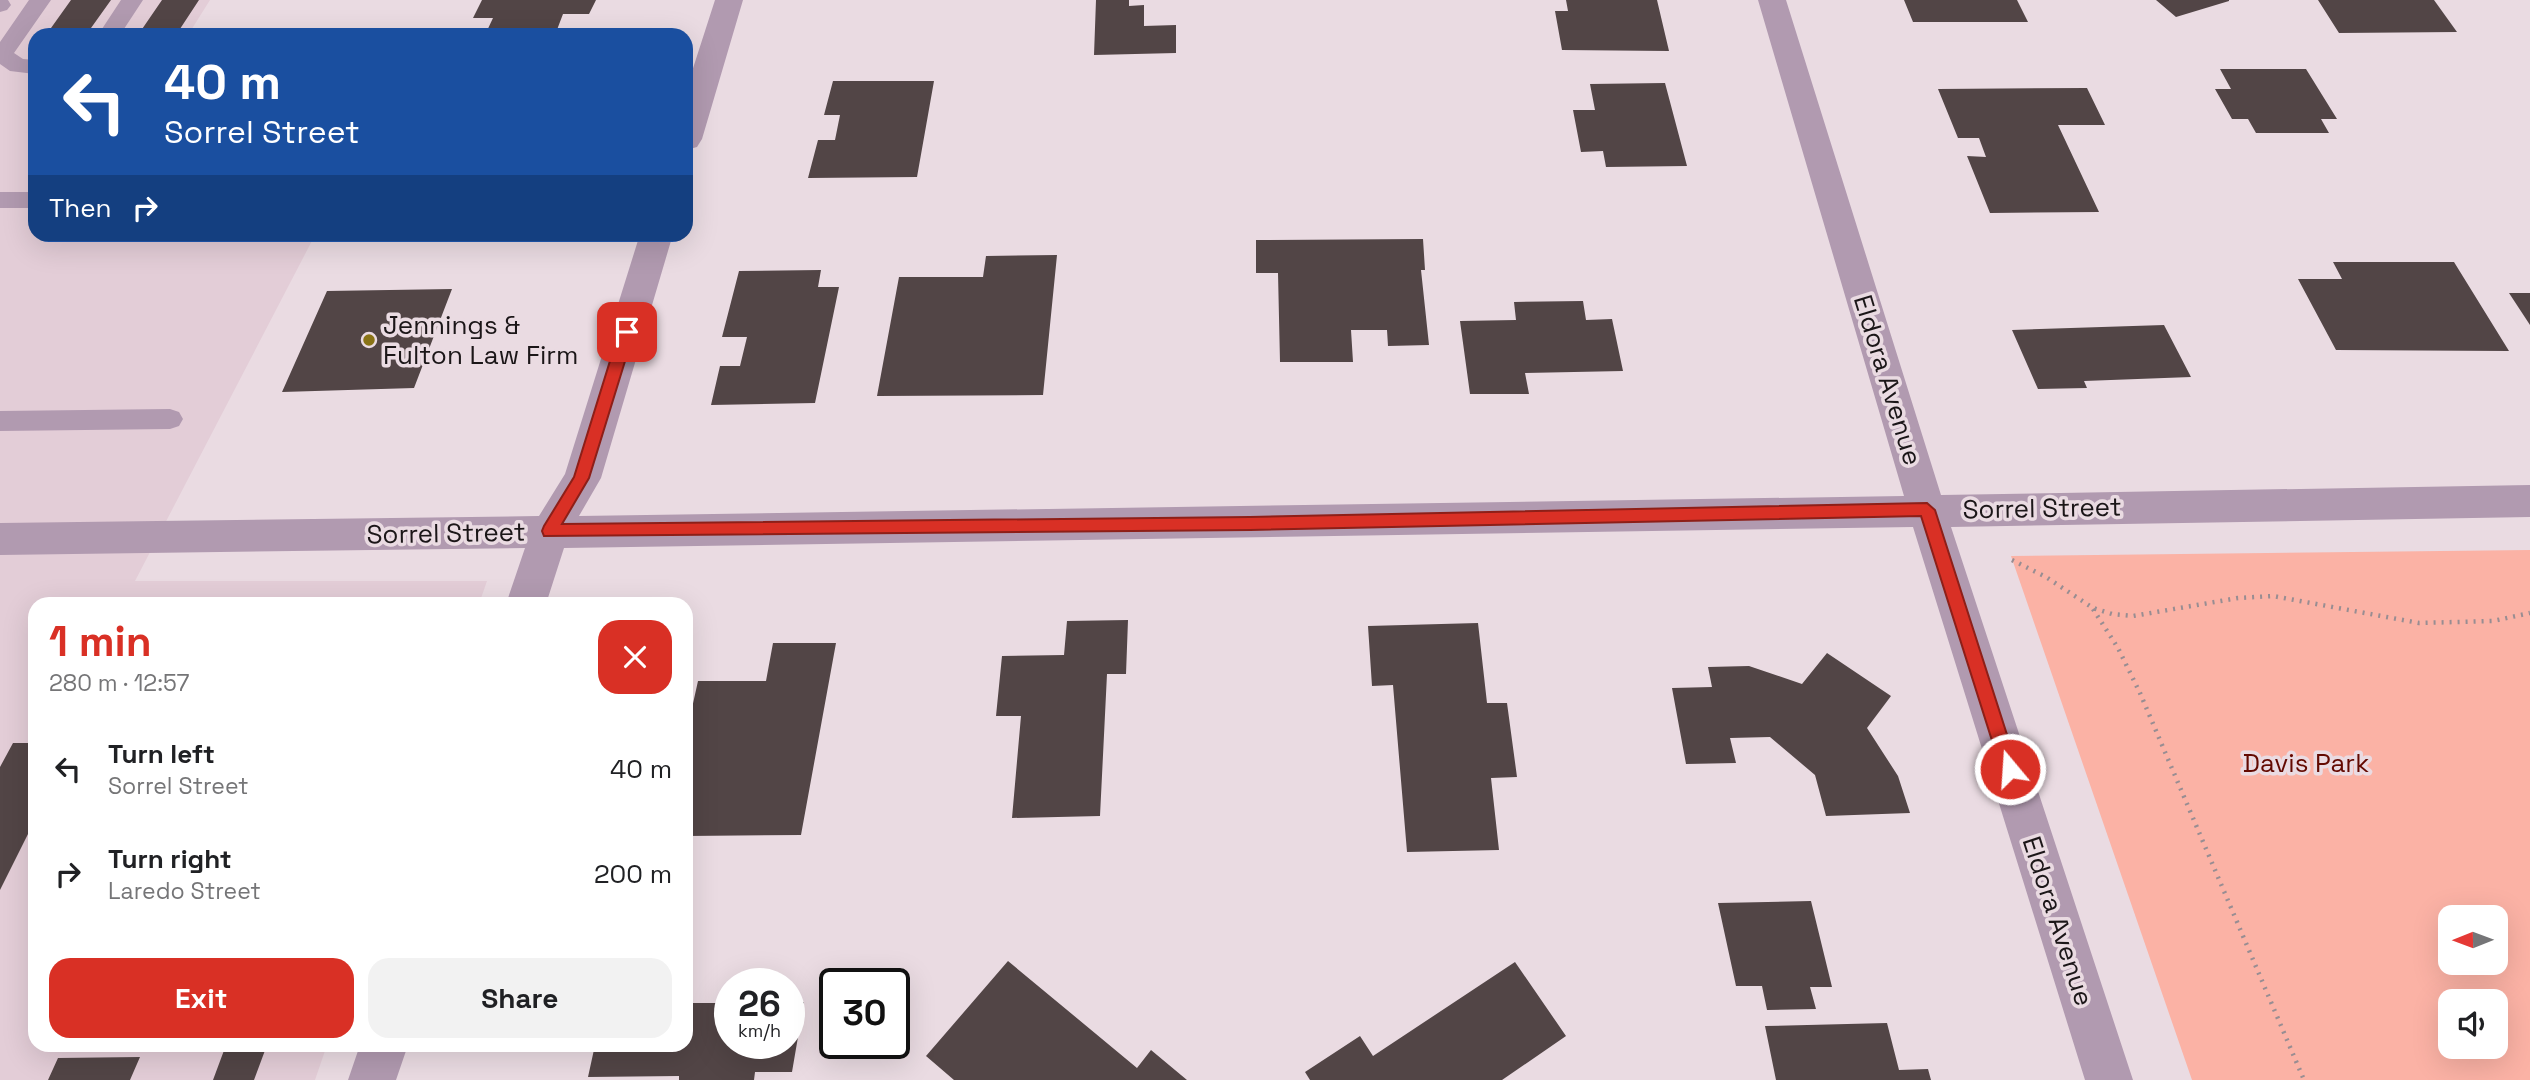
<!DOCTYPE html>
<html lang="en">
<head>
<meta charset="utf-8">
<style>
  :root { --surface:#fff; --page:#f2f2f2; --text:#202124; --muted:#757577; --accent:#d93025 }
  body { margin:0; font-family:"Space Grotesk",sans-serif; background:var(--page); color:var(--text); height:100vh; display:flex; flex-direction:column; font-size:26px; white-space:nowrap }
  * { box-sizing:border-box; margin:0 }
  p { font-size:23px; color:var(--muted) }
  .icon { flex:none; width:38px; height:38px; fill:none; stroke:currentColor; stroke-width:2; stroke-linecap:round; stroke-linejoin:round }
  .map { position:relative; flex:1; overflow:hidden }
  .side { position:absolute; left:28px; top:597px; width:665px; height:455px; display:flex; flex-direction:column; background:var(--surface); border-radius:21px; box-shadow:0 7px 28px #0002 }
  .side>* { flex:none }
  .banner { position:absolute; left:28px; top:28px; width:665px; height:214px; border-radius:21px; box-shadow:0 7px 28px #0002; background:#1a4fa0; color:#fff; overflow:hidden }
  .needle { width:46px; rotate:269deg }
  .fabs { position:absolute; left:2438px; top:905px; display:grid; gap:14px }
  .fabs a { display:grid; place-items:center; width:70px; height:70px; border-radius:14px; background:var(--surface); box-shadow:0 7px 28px #0002; font-size:35px }
  .speed { position:absolute; left:714px; top:968px; display:flex; gap:14px; font-size:35px; font-weight:700; text-align:center }
  .speed>* { display:grid; place-content:center; width:91px; height:91px; border-radius:50%; background:var(--surface); box-shadow:0 7px 28px #0002; line-height:1 }
  .speed small { font-size:18px; font-weight:400 }
  .speed .limit { border:4px solid #111; border-radius:10px; background:#fff; color:#111 }
  .pin { position:absolute; display:grid; place-items:center; width:60px; height:60px; color:#fff; margin:-30px; border-radius:14px; box-shadow:0 4px 10px #0006 }
  .me { position:absolute; width:77px; margin:-38px; rotate:342deg; stroke-linejoin:round; filter:drop-shadow(0 0 5px #0008) }
  .turn { display:flex; align-items:center; gap:24px; height:147px; padding:0 21px; font-size:32px }
  .turn .icon { width:91px; height:91px; stroke-width:2.5 }
  .turn b { display:block; font-size:49px; line-height:60px }
  .then { display:flex; align-items:center; height:66px; padding:0 21px; background:#0003; gap:14px; font-size:26px }
  .round { display:grid; place-items:center; flex:none; width:74px; height:74px; border-radius:21px; background:var(--page) }
  .head { display:flex; align-items:center; justify-content:space-between; height:119px; padding:0 21px }
  h1 { font-size:42px; font-weight:700; line-height:52px; color:var(--accent) }
  .primary-button { display:flex; gap:14px; margin-top:auto; padding:14px 21px }
  .primary-button a { flex:1; height:80px; border-radius:21px; background:var(--accent); color:#fff; font-size:28px; font-weight:700; line-height:80px; text-align:center }
  .primary-button a+a { background:var(--page); color:var(--text) }
  ul { padding:0; list-style:none }
  li { display:flex; align-items:center; gap:21px; height:105px; padding:0 21px }
  li div { flex:1 }
  li b { display:block; font-size:26px }
  li em { font-style:normal }
  .map>svg:first-child { display:block }
  .built { fill:#e3cdd7 }
  .green { fill:#fbb2a5; fill-rule:evenodd }
  .building { fill:#524546 }
  .lines { fill:none; stroke-linecap:round; stroke-linejoin:round }
  .path { stroke:#988d92; stroke-width:4.5; stroke-dasharray:2 6; stroke-linecap:butt }
  .lane { fill:#b19ab0; fill-rule:evenodd }
  .street { fill:#b19ab0; fill-rule:evenodd }
  .route { fill:#d93025; stroke:#8d1f18; stroke-width:2 }
  .poi-dot { fill:#897316; stroke:#eadbe2; stroke-width:2.5 }
  .labels { text-anchor:middle; stroke-width:7; stroke-linejoin:round; paint-order:stroke }
  .poi-label { font-size:26px; fill:#1b1618; stroke:#eadbe2; text-anchor:start }
  .street-label { font-size:26px; fill:#1b1618; stroke:#eadbe2 }
  .park-label { font-size:26px; fill:#630901; stroke:#eadbe2 }
</style>
</head>
<body>
<div class="map">
<svg width="2530" height="1080" viewBox="0 0 2530 1080">
  <rect width="100%" height="100%" fill="#eadbe2"/>
  <!-- built -->
  <path class="built" d="M 0,0 L 210,0 L 188,35 L 35,35 L 35,234 L 315,235 L 135,581 L 487,581 L 479,604 L 35,604 L 35,1045 L 327,1045 L 315,1080 L 0,1080 Z"/>
  <!-- green -->
  <path class="green" d="M 2530,550 L 2530,1080 L 2192,1080 L 2011,556 ZM 2450,917 L 2496,917 L 2496,962 L 2450,962 ZM 2450,1001 L 2496,1001 L 2496,1046 L 2450,1046 Z"/>
  <!-- building -->
  <path class="building" d="M 71,0 L 111,0 L 86,35 L 46,35 Z
    M 162,0 L 199,0 L 176,35 L 138,35 Z
    M 482,0 L 596,0 L 589,14 L 563,14 L 555,35 L 485,35 L 493,18 L 473,18 Z
    M 1096,0 L 1129,0 L 1129,6 L 1144,5 L 1144,26 L 1176,25 L 1176,53 L 1094,55 Z
    M 1566,0 L 1657,0 L 1669,51 L 1562,50 L 1555,11 L 1568,11 Z
    M 1904,0 L 2017,0 L 2028,22 L 1913,22 Z
    M 2156,0 L 2229,0 L 2229,1 L 2176,17 Z
    M 2318,0 L 2434,0 L 2457,32 L 2339,33 Z
    M 2220,69 L 2306,69 L 2337,119 L 2321,119 L 2329,133 L 2256,133 L 2248,119 L 2232,119 L 2215,89 L 2231,89 Z
    M 833,81 L 934,81 L 917,177 L 808,178 L 818,140 L 835,140 L 840,115 L 824,115 Z
    M 1665,83 L 1687,166 L 1606,167 L 1603,151 L 1581,152 L 1573,110 L 1595,110 L 1590,84 Z
    M 2087,88 L 2105,125 L 2058,125 L 2099,212 L 1990,213 L 1967,156 L 1986,157 L 1979,138 L 1958,138 L 1938,89 Z
    M 1423,239 L 1425,270 L 1421,270 L 1429,345 L 1388,346 L 1387,330 L 1351,330 L 1353,362 L 1280,362 L 1278,273 L 1256,273 L 1256,240 Z
    M 1057,255 L 1043,395 L 877,396 L 899,277 L 983,277 L 986,256 Z
    M 2333,262 L 2454,262 L 2509,351 L 2336,350 L 2298,279 L 2342,279 Z
    M 821,270 L 818,287 L 839,287 L 815,403 L 711,405 L 720,366 L 740,366 L 747,337 L 722,337 L 739,271 Z
    M 452,289 L 414,388 L 282,392 L 327,291 Z
    M 2509,293 L 2530,293 L 2530,325 Z
    M 1583,301 L 1586,320 L 1612,319 L 1623,371 L 1525,373 L 1529,394 L 1470,394 L 1460,321 L 1516,320 L 1514,302 Z
    M 2164,325 L 2191,377 L 2084,381 L 2087,388 L 2038,389 L 2012,330 Z
    M 1128,620 L 1126,674 L 1107,674 L 1100,816 L 1012,818 L 1021,716 L 996,716 L 1002,656 L 1064,655 L 1067,621 Z
    M 1478,623 L 1487,703 L 1507,703 L 1517,777 L 1491,778 L 1499,850 L 1407,852 L 1393,685 L 1372,686 L 1368,626 Z
    M 773,643 L 836,643 L 801,835 L 686,836 L 686,757 L 690,739 L 686,739 L 686,735 L 698,681 L 766,681 Z
    M 1827,653 L 1891,696 L 1867,728 L 1898,776 L 1910,813 L 1826,816 L 1815,775 L 1770,737 L 1730,738 L 1736,763 L 1686,764 L 1672,688 L 1712,687 L 1708,667 L 1749,666 L 1802,684 Z
    M 13,743 L 35,743 L 35,820 L 0,890 L 0,767 Z
    M 1811,901 L 1832,987 L 1810,987 L 1816,1009 L 1767,1010 L 1762,986 L 1736,986 L 1718,903 Z
    M 1008,961 L 1137,1068 L 1151,1050 L 1187,1080 L 954,1080 L 926,1056 Z
    M 1515,962 L 1566,1036 L 1502,1080 L 1310,1080 L 1305,1072 L 1360,1036 L 1373,1056 Z
    M 789,1002 L 804,1002 L 792,1072 L 755,1072 L 754,1080 L 679,1080 L 679,1076 L 588,1077 L 595,1045 L 686,1045 L 686,1003 L 730,1003 L 730,1043 L 789,1043 Z
    M 1887,1023 L 1899,1070 L 1928,1069 L 1931,1080 L 1776,1080 L 1765,1026 Z
    M 226,1045 L 267,1045 L 254,1080 L 213,1080 Z
    M 140,1057 L 130,1080 L 48,1080 L 58,1058 Z"/>
  <g class="lines">
    <!-- path -->
    <path class="path" d="M 2012,560 L 2046,577 L 2093,608 L 2112,614 L 2133,616 L 2238,598 L 2273,596 L 2419,623 L 2493,621 L 2530,613
      M 2093,609 L 2118,648 L 2140,693 L 2304,1080"/>
    <!-- lane -->
    <path class="lane" d="M 0,0 L 8,0 L 11,5 L 7,10 L 0,12 Z
      M 29,0 L 51,0 L 14,53 L 23,59 L 35,60 L 35,74 L 10,71 L 0,64 L 0,42 Z
      M 121,0 L 143,0 L 120,35 L 98,35 Z
      M 0,192 L 35,192 L 35,208 L 0,208 Z
      M 170,409 L 179,412 L 183,419 L 179,426 L 170,429 L 0,431 L 0,411 Z"/>
    <!-- street -->
    <path class="street" d="M 715,0 L 743,0 L 702,139 L 697,147 L 686,150 L 686,90 Z
      M 1758,0 L 1786,0 L 1941,495 L 2530,485 L 2530,517 L 1951,527 L 2133,1080 L 2085,1080 L 1913,527 L 564,548 L 546,604 L 506,604 L 525,548 L 0,555 L 0,523 L 539,516 L 565,474 L 640,234 L 673,234 L 601,478 L 579,516 L 1904,496 Z
      M 360,1045 L 408,1045 L 396,1080 L 348,1080 Z"/>
  </g>
  <!-- route -->
  <path class="route" d="M 627,327 L 634,332 L 589,478 L 562,524 L 1250,517 L 1927,503 L 1935,510 L 2018,769 L 2016,775 L 2010,777 L 2003,775 L 2001,769 L 1921,516 L 1250,530 L 544,536 L 542,531 L 544,526 L 574,477 L 619,332 Z"/>
  <!-- markers -->
  <circle class="poi-dot" cx="369" cy="340" r="7"/>
  <g class="labels">
    <!-- poi labels -->
    <g class="poi-label">
      <text x="383" y="334">Jennings &amp;<tspan x="383" dy="30">Fulton Law Firm</tspan></text>
    </g>
    <!-- street labels -->
    <g class="street-label">
      <text transform="translate(1888 380) rotate(73)" y="9">Eldora Avenue</text>
      <text transform="translate(2042 508) rotate(-1)" y="9">Sorrel Street</text>
      <text transform="translate(446 533) rotate(-1)" y="9">Sorrel Street</text>
      <text transform="translate(2058 921) rotate(72)" y="9">Eldora Avenue</text>
    </g>
    <!-- park labels -->
    <g class="park-label">
      <text x="2306" y="772">Davis Park</text>
    </g>
  </g>
</svg>
<div class="fabs">
<a><svg class="needle" viewBox="-14 -14 28 28"><path d="M0-13l5 13h-10z" fill="#e53935"/><path d="M0 13l5-13h-10z" fill="#757577"/></svg></a>
<a><svg class="icon" aria-label="sound" viewBox="0 0 24 24"><path d="M4 9h4l5-4v14l-5-4H4zM17 9q2 3 0 6"/></svg></a>
</div>
<div class="speed"><div>26<small>km/h</small></div><div class="limit">30</div></div>
<div class="pin" style="left:627px;top:332px;background:#d93025"><svg class="icon" aria-label="arrive" viewBox="0 0 24 24"><path d="M6 21V4h12l-3 4 3 4H6"/></svg></div>
<svg class="me" style="left:2010px;top:769px" viewBox="-20 -20 40 40"><circle r="17" fill="#d93025" stroke="#fff" stroke-width="3"/><path d="M0-11L8 9 0 5-8 9z" fill="#fff"/></svg>
<div class="banner">
<div class="turn"><svg class="icon" aria-label="left" viewBox="0 0 24 24"><path d="M17 20v-9H6M10 6l-5 5 5 5"/></svg><div><b>40 m</b>Sorrel Street</div></div>
<div class="then">Then<svg class="icon" aria-label="right" viewBox="0 0 24 24"><path d="M7 20v-9h11M14 6l5 5-5 5"/></svg></div>
</div>
<section class="side">
<div class="head"><div><h1>1 min</h1><p>280 m · 12:57</p></div><a class="round" style="background:#d93025;color:#fff"><svg class="icon" aria-label="close" viewBox="0 0 24 24"><path d="M6 6l12 12M18 6L6 18"/></svg></a></div>
<ul>
<li><svg class="icon" aria-label="left" viewBox="0 0 24 24"><path d="M17 20v-9H6M10 6l-5 5 5 5"/></svg><div><b>Turn left</b><p>Sorrel Street</p></div><em>40 m</em></li>
<li><svg class="icon" aria-label="right" viewBox="0 0 24 24"><path d="M7 20v-9h11M14 6l5 5-5 5"/></svg><div><b>Turn right</b><p>Laredo Street</p></div><em>200 m</em></li>
</ul>
<div class="primary-button"><a>Exit</a><a>Share</a></div>
</section>
</div>
</body>
</html>
